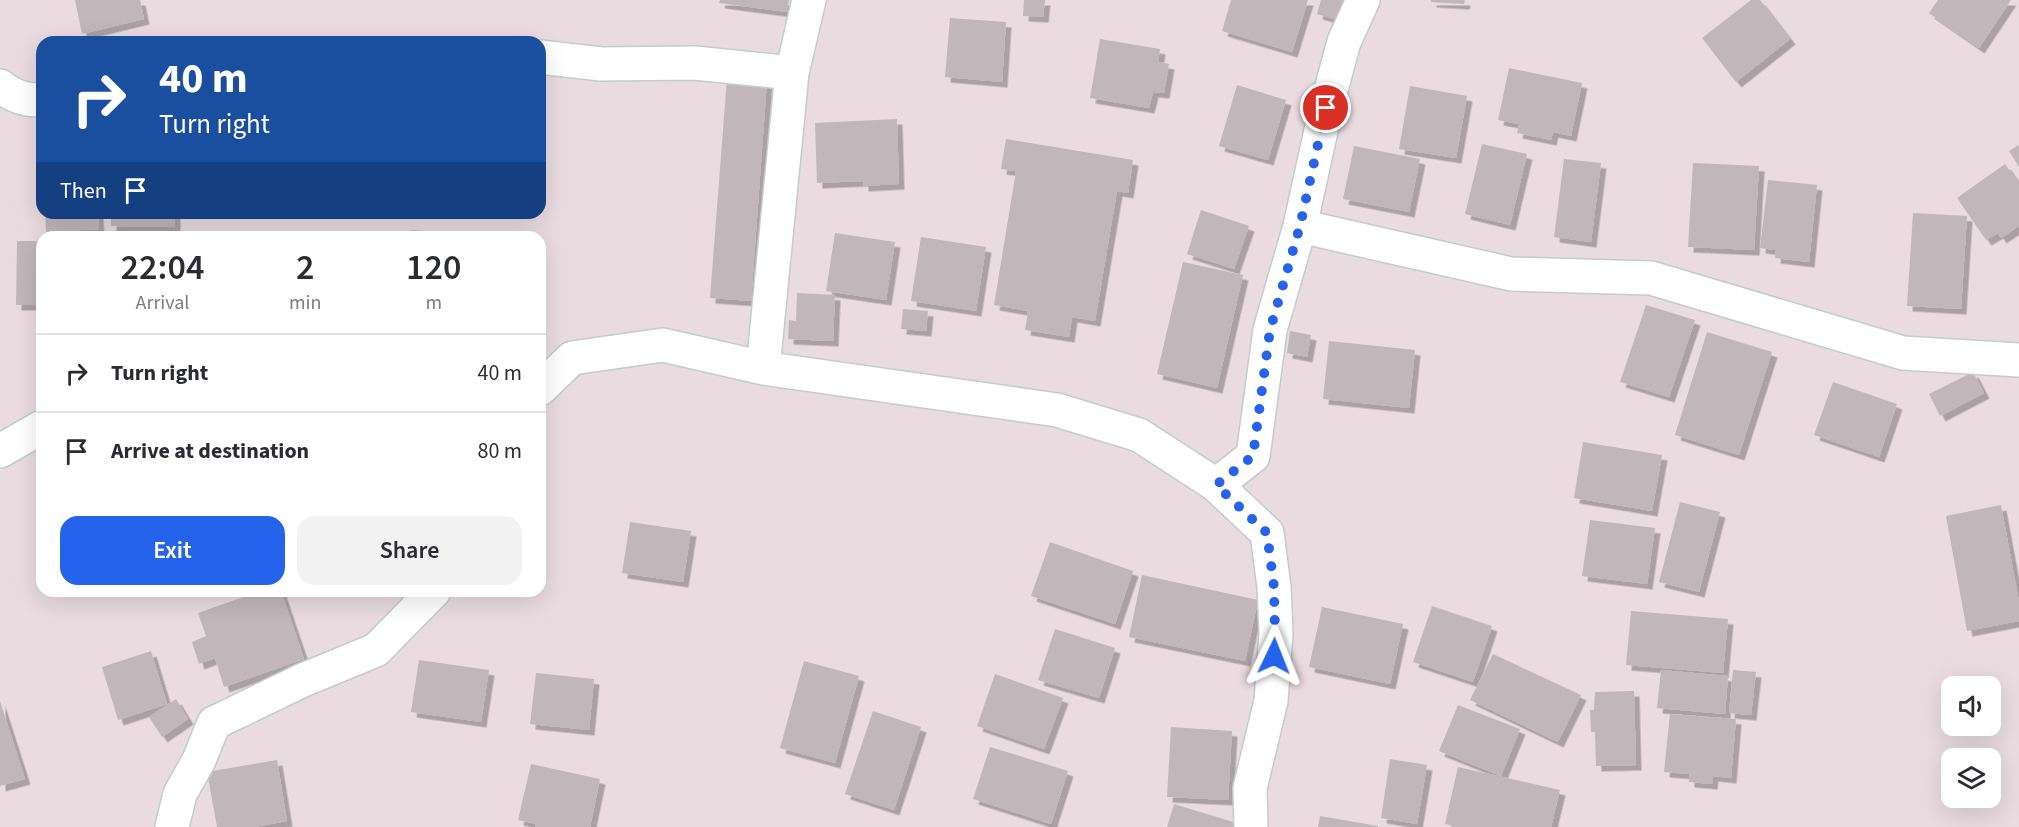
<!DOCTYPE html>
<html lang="en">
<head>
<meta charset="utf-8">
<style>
  :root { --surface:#fff; --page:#f2f2f3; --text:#2b2b33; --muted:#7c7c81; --line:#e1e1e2; --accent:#2563eb }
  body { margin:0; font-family:"Source Sans 3",sans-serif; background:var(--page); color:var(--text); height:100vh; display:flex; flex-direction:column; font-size:22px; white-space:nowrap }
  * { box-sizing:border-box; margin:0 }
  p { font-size:20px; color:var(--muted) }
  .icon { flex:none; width:33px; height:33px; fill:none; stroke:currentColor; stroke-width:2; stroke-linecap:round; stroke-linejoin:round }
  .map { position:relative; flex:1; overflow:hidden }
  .side { position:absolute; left:36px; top:231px; width:510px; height:366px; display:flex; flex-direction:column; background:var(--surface); border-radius:18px; box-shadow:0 6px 24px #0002 }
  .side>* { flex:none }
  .banner { position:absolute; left:36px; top:36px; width:510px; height:183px; border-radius:18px; box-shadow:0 6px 24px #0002; background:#1a4fa0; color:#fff; overflow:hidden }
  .tools { position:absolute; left:1941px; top:676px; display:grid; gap:12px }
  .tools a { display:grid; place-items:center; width:60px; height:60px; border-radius:12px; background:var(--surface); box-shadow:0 6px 24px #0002; font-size:30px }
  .pin { position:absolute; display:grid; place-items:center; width:51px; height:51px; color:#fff; margin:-26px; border:3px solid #fff; border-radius:50%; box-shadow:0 2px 6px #0007 }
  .me { position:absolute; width:66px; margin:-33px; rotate:2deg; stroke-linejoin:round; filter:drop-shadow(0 0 4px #0008) }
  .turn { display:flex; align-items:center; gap:21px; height:126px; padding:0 24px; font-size:27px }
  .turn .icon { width:78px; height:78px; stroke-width:2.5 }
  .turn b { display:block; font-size:42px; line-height:51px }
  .then { display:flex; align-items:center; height:57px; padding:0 24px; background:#0003; gap:12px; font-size:22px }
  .eta { display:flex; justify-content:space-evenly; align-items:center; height:102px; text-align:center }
  .eta b { font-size:36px; font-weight:600; line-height:42px }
  .primary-button { display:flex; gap:12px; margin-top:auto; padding:12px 24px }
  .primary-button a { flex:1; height:69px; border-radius:18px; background:var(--accent); color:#fff; font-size:24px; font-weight:600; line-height:69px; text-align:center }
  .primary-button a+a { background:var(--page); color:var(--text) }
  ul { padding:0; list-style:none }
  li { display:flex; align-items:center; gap:18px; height:78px; padding:0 24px; border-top:2px solid var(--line) }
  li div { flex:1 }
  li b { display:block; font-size:22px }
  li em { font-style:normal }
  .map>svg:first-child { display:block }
  .building { fill:#c1b7ba; filter:url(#shadow) }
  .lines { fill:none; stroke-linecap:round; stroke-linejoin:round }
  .minor-casing { stroke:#c0cdcc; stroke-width:36 }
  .minor { stroke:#fff; stroke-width:33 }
  .route { stroke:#2563eb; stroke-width:10; stroke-dasharray:0 18 }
</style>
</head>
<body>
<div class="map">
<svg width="2019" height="827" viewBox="0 0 2019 827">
  <defs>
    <filter id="shadow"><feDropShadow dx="5.5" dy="5.5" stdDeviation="0" flood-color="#0004"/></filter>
  </defs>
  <rect width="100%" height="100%" fill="#e9dbe0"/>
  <!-- building -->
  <path class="building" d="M 75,0 L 140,0 L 144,19 L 82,34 Z
    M 720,0 L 789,0 L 787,12 L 719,3 Z
    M 1024,0 L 1045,0 L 1043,17 L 1023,16 Z
    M 1231,0 L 1308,0 L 1292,52 L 1222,31 Z
    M 1321,0 L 1344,0 L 1338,20 L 1317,14 Z
    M 1431,0 L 1465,0 L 1464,4 L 1431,2 Z
    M 1751,0 L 1760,0 L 1790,39 L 1736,82 L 1702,38 Z
    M 1938,0 L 2011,0 L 1979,48 L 1929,13 Z
    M 950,18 L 1006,22 L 1002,82 L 945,77 Z
    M 1100,39 L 1160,49 L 1158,62 L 1169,64 L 1164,93 L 1153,92 L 1149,108 L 1090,98 Z
    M 1509,68 L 1582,83 L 1571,136 L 1553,132 L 1551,140 L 1517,133 L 1519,124 L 1498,120 Z
    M 727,78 L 767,80 L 751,301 L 710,298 Z
    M 1237,85 L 1286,100 L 1268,160 L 1219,146 Z
    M 1410,86 L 1467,96 L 1456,158 L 1399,149 Z
    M 897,119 L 899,184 L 863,186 L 863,181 L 817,183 L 815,123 Z
    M 1006,139 L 1133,160 L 1128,193 L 1117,191 L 1095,321 L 1072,317 L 1069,337 L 1025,330 L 1028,311 L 994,305 L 1016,171 L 1001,169 Z
    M 1482,144 L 1527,154 L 1510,225 L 1465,214 Z
    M 2019,145 L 2019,167 L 2009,151 Z
    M 1354,146 L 1420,159 L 1409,212 L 1343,199 Z
    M 1564,159 L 1601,163 L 1591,242 L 1554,237 Z
    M 1693,163 L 1759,166 L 1754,250 L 1688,247 Z
    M 2005,164 L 2019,184 L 2019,226 L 2001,238 L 1998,233 L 1986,240 L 1957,198 Z
    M 1768,180 L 1817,185 L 1809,262 L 1775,258 L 1776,250 L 1760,248 Z
    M 1201,210 L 1249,226 L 1234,269 L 1187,254 Z
    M 45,213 L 98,213 L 99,229 L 46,232 Z
    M 111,213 L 175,213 L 175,227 L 111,226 Z
    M 1913,213 L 1967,216 L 1961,309 L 1907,306 Z
    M 411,230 L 441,232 L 440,237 L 410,237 Z
    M 835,233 L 895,242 L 886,300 L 826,291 Z
    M 921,237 L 986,247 L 976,311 L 911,301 Z
    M 17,241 L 42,241 L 42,305 L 16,305 Z
    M 1183,262 L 1243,275 L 1217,388 L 1157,374 Z
    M 797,293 L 835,295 L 833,341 L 788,339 L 789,320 L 796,321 Z
    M 1646,305 L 1695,320 L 1669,397 L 1620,382 Z
    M 903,309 L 928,311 L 926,331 L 901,329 Z
    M 1290,331 L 1311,335 L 1307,357 L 1287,353 Z
    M 1707,332 L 1772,352 L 1739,455 L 1675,435 Z
    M 1329,341 L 1415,350 L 1409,408 L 1323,399 Z
    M 1973,372 L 1984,393 L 1940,416 L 1929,394 Z
    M 1833,382 L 1897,404 L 1879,457 L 1814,435 Z
    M 1583,442 L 1662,455 L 1652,511 L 1574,498 Z
    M 1680,502 L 1720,512 L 1699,592 L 1659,582 Z
    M 2001,505 L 2019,602 L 2019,621 L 1967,631 L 1946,516 Z
    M 1590,520 L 1655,528 L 1647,584 L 1582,576 Z
    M 630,522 L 691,531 L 683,582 L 622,573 Z
    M 1050,542 L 1133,571 L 1115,624 L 1031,596 Z
    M 1142,575 L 1258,600 L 1245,661 L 1129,637 Z
    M 260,591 L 281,591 L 304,659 L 224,687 L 215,658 L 199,664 L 192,642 L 206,636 L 198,613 Z
    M 1432,606 L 1492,626 L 1473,682 L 1413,662 Z
    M 1322,607 L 1403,624 L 1390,684 L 1309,667 Z
    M 1631,611 L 1728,619 L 1723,673 L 1626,665 Z
    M 1055,629 L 1115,648 L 1099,698 L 1038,680 Z
    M 151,651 L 167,704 L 118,720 L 102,667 Z
    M 1493,654 L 1581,695 L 1558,742 L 1470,700 Z
    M 419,660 L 489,670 L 481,722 L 411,712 Z
    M 804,661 L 859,676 L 835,763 L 780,748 Z
    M 1661,670 L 1728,676 L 1725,714 L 1657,708 Z
    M 1733,670 L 1756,672 L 1751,715 L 1729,713 Z
    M 536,673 L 594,679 L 589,730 L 530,724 Z
    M 995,674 L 1063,698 L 1044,749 L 977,726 Z
    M 1634,691 L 1636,765 L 1596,766 L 1595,732 L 1591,732 L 1590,710 L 1594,710 L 1595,692 Z
    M 176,699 L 188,719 L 162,737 L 149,717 Z
    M 0,701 L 25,779 L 0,786 Z
    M 1458,705 L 1520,729 L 1501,776 L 1439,751 Z
    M 873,711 L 921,727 L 894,810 L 845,794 Z
    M 1670,714 L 1736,719 L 1731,778 L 1713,776 L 1712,784 L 1689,782 L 1689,774 L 1664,772 Z
    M 1171,727 L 1232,731 L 1228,800 L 1167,797 Z
    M 990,747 L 1068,771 L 1051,824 L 973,799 Z
    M 1390,759 L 1427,765 L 1417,824 L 1381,818 Z
    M 277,760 L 287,821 L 254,827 L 217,827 L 207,772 Z
    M 531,764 L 600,779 L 590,827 L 535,827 L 536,824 L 518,820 Z
    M 1458,767 L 1560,790 L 1551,827 L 1458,827 L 1445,824 Z
    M 1174,804 L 1240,824 L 1239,827 L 1167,827 Z
    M 1320,816 L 1378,826 L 1378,827 L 1318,827 Z"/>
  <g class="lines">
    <defs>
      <path id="minor" d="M 540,57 L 601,64 L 695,63 L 792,73
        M 0,86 C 11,95 27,102 42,99
        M 1300,226 L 1511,274 L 1651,278 L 1903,353 L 2019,360
        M 763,368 L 792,73 L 809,0
        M 540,389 L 572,358 L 663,345 L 763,368 L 1057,410 L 1139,435 L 1216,485 L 1267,533 L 1274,587 L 1276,634 L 1271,701 L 1250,788 L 1251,827
        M 0,451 L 42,427
        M 1216,485 L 1253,456 L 1270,330 L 1300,226 L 1326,108 L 1344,42 L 1363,0
        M 172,827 L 180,794 L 199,760 L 214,723 L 303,680 L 376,650 L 434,591"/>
    </defs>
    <!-- minor casing -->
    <use href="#minor" class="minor-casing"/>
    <!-- minor -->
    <use href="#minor" class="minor"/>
  </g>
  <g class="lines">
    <!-- route -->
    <path class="route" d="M 1274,656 L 1275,634 L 1274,587 L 1267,533 L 1216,485 L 1253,456 L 1270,330 L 1300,226 L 1326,108"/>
  </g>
</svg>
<div class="tools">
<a><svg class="icon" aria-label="sound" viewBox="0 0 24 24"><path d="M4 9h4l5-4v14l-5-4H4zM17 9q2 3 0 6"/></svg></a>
<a><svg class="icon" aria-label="layers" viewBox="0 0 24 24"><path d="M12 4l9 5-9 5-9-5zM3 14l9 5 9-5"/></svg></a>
</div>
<div class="pin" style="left:1326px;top:108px;background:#d93025"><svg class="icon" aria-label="arrive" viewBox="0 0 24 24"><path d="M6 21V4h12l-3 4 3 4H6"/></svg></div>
<svg class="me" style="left:1274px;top:656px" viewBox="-20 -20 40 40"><path d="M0-17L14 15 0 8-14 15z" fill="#2563eb" stroke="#fff" stroke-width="4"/></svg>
<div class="banner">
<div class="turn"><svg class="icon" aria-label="right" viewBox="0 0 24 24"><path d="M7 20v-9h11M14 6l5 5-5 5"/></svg><div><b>40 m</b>Turn right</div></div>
<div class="then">Then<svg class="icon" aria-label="arrive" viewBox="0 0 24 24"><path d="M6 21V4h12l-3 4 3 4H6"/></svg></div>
</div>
<section class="side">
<div class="eta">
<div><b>22:04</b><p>Arrival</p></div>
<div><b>2</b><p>min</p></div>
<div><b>120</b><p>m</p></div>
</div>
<ul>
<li><svg class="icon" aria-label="right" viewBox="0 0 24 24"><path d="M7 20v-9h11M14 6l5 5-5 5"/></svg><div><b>Turn right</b></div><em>40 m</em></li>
<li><svg class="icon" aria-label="arrive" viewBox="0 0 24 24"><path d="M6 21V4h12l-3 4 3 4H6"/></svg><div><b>Arrive at destination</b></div><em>80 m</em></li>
</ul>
<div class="primary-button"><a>Exit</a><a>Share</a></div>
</section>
</div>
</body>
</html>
